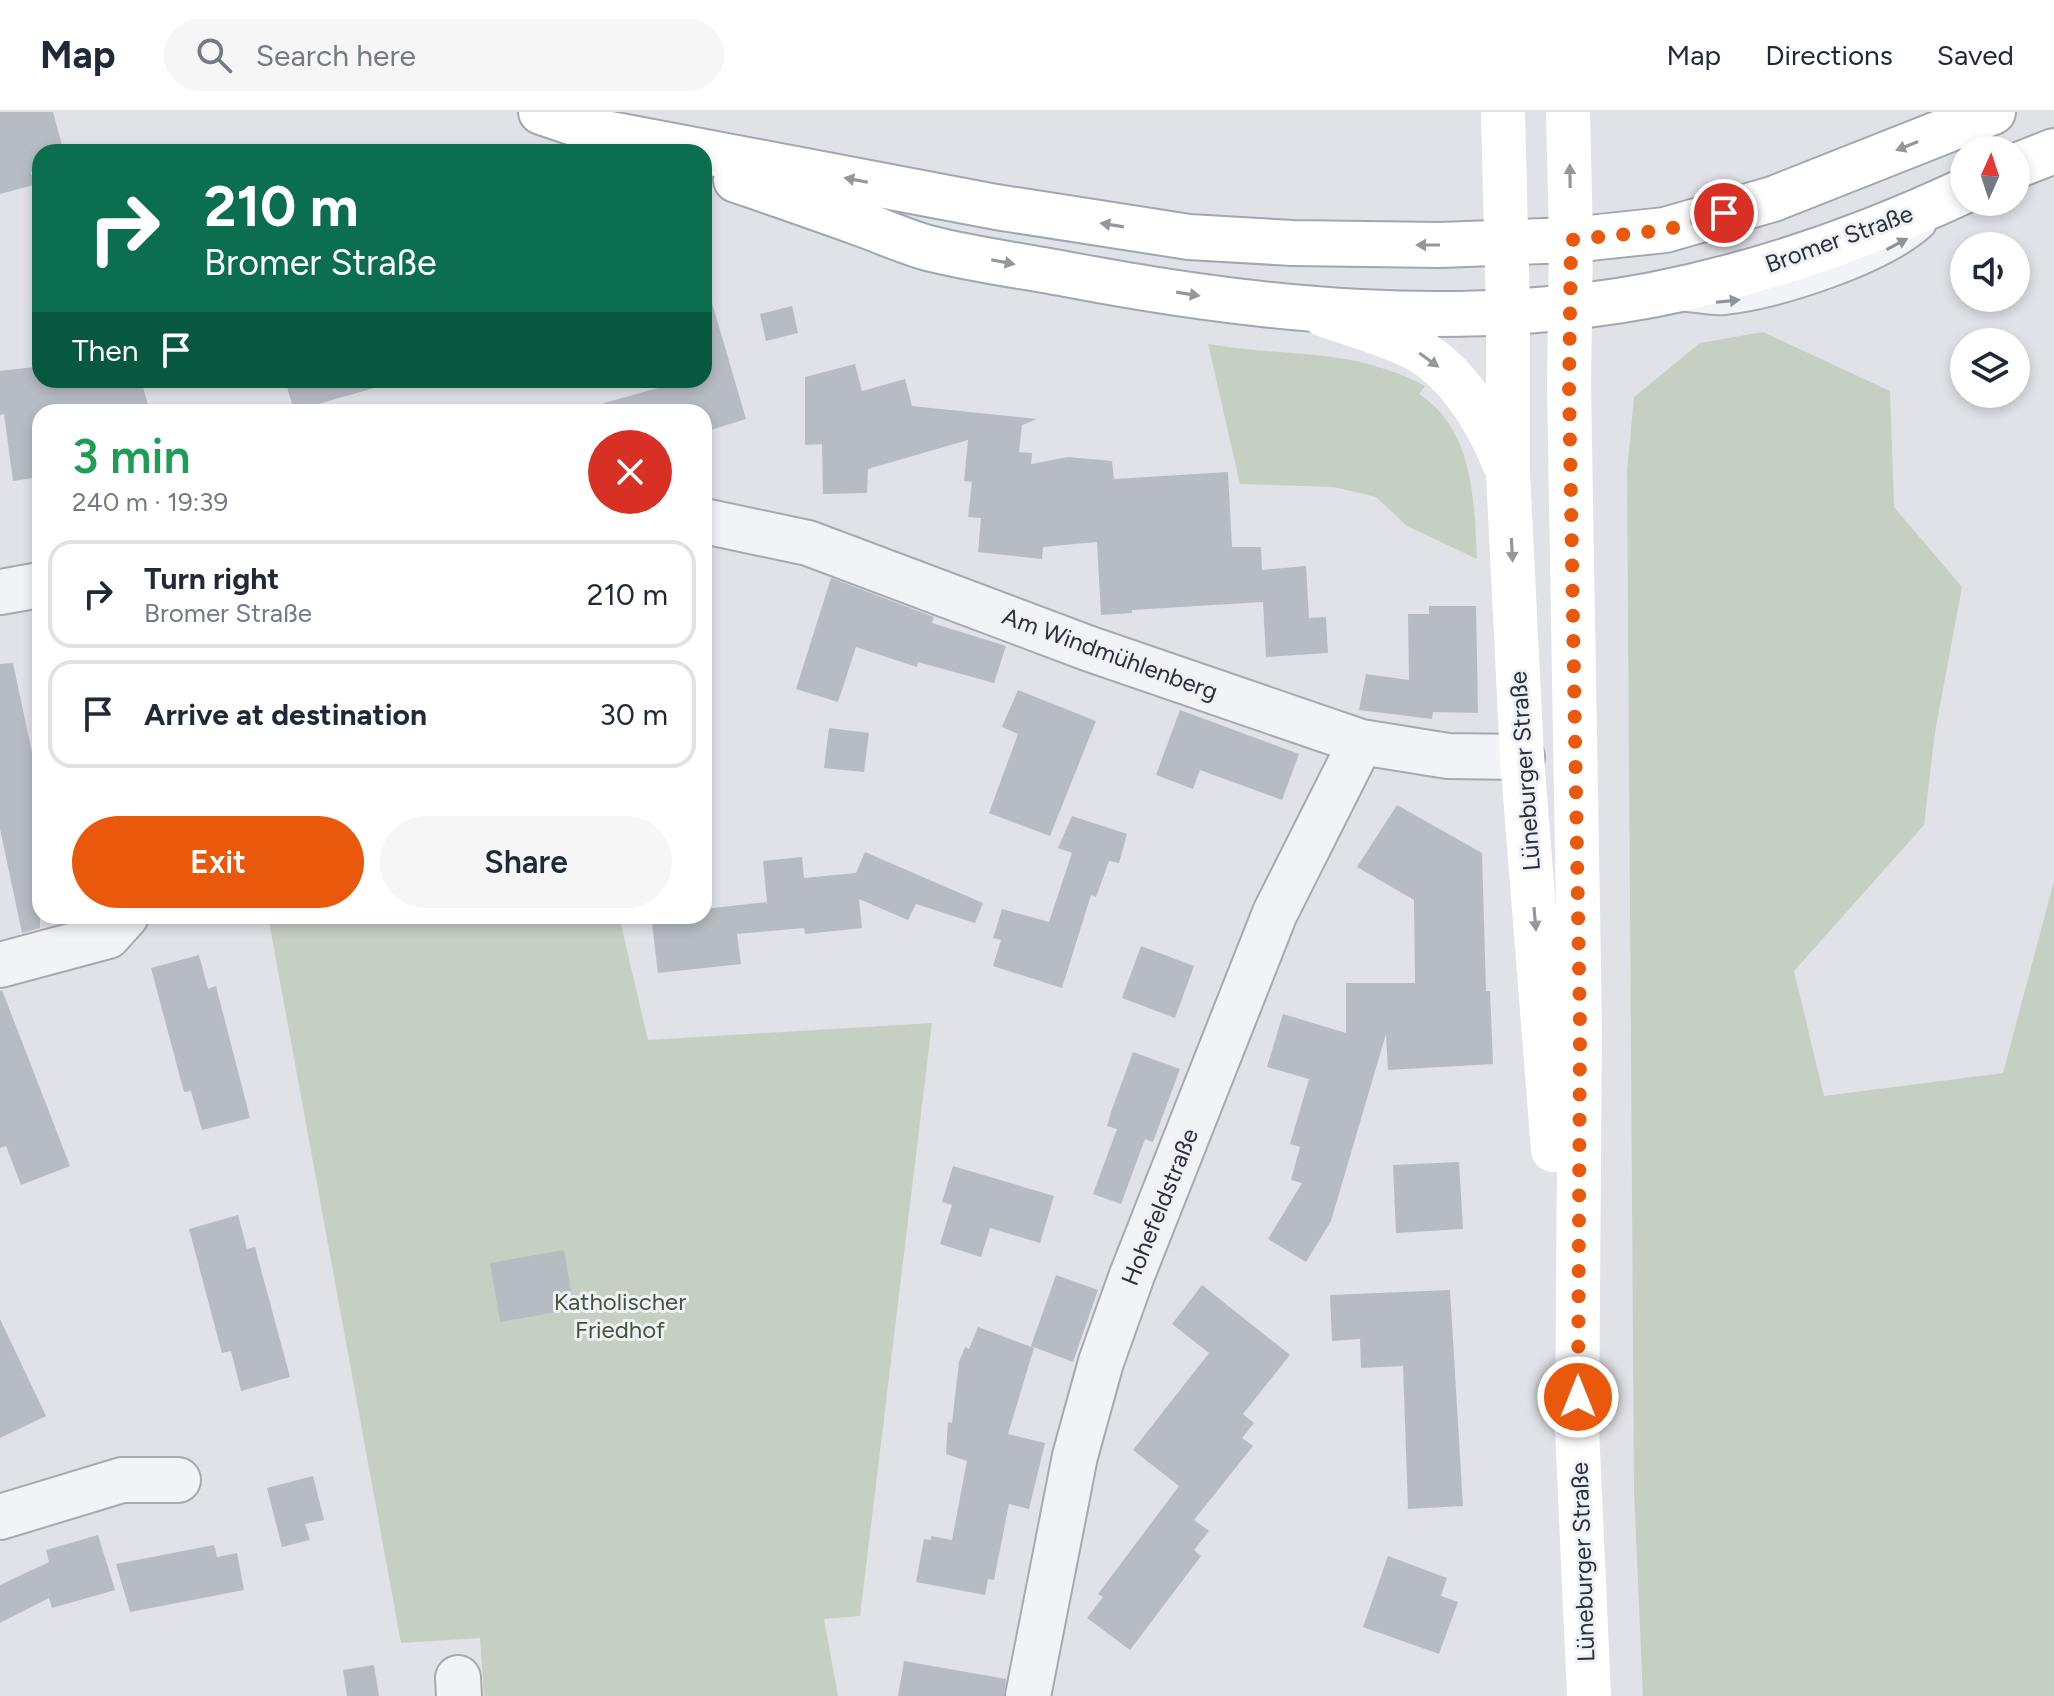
<!DOCTYPE html>
<html lang="en">
<head>
<meta charset="utf-8">
<style>
  :root { --surface:#fff; --page:#f6f6f7; --text:#1f2937; --muted:#747a83; --line:#e0e1e3; --accent:#ea580c }
  body { margin:0; font-family:Figtree,sans-serif; background:var(--page); color:var(--text); height:100vh; display:flex; flex-direction:column; font-size:30px; white-space:nowrap }
  * { box-sizing:border-box; margin:0 }
  p { font-size:26px; color:var(--muted) }
  .icon { flex:none; width:44px; height:44px; fill:none; stroke:currentColor; stroke-width:2; stroke-linecap:round; stroke-linejoin:round }
  .map { position:relative; flex:1; overflow:hidden }
  .details { position:absolute; left:32px; top:292px; width:680px; height:520px; display:flex; flex-direction:column; background:var(--surface); border-radius:24px; box-shadow:0 4px 12px #0003 }
  .details>* { flex:none }
  .top-card { position:absolute; left:32px; top:32px; width:680px; height:244px; border-radius:24px; box-shadow:0 4px 12px #0003; background:#0b6e4f; color:#fff; overflow:hidden }
  .needle { width:52px; rotate:3deg }
  .tools { position:absolute; left:1950px; top:24px; display:grid; gap:16px }
  .tools a { display:grid; place-items:center; width:80px; height:80px; border-radius:50%; background:var(--surface); box-shadow:0 4px 12px #0003; font-size:40px }
  .pin { position:absolute; display:grid; place-items:center; width:68px; height:68px; color:#fff; margin:-34px; border:4px solid #fff; border-radius:50%; box-shadow:0 2px 8px #0007 }
  .me { position:absolute; width:88px; margin:-44px; rotate:0deg; stroke-linejoin:round; filter:drop-shadow(0 0 6px #0008) }
  .turn { display:flex; align-items:center; gap:28px; height:168px; padding:0 40px; font-size:36px }
  .turn .icon { width:104px; height:104px; stroke-width:2.5 }
  .turn b { display:block; font-size:56px; line-height:68px }
  .then { display:flex; align-items:center; height:76px; padding:0 40px; background:#0003; gap:16px; font-size:30px }
  .round { display:grid; place-items:center; flex:none; width:84px; height:84px; border-radius:42px; background:var(--page) }
  .overview { display:flex; align-items:center; justify-content:space-between; height:136px; padding:0 40px }
  h1 { font-size:48px; font-weight:600; line-height:60px; color:#1e9e55 }
  .button { display:flex; gap:16px; margin-top:auto; padding:16px 40px }
  .button a { flex:1; height:92px; border-radius:48px; background:var(--accent); color:#fff; font-size:32px; font-weight:600; line-height:92px; text-align:center }
  .button a+a { background:var(--page); color:var(--text) }
  ul { padding:0; list-style:none }
  li { display:flex; align-items:center; gap:24px; height:108px; margin:0 16px 12px; padding:0 24px; border:4px solid var(--line); border-radius:24px }
  li div { flex:1 }
  li b { display:block; font-size:30px }
  li em { font-style:normal }
  header { display:flex; align-items:center; gap:48px; box-sizing:border-box; height:112px; padding:0 40px; background:var(--surface); border-bottom:2px solid var(--line) }
  header strong { font-size:38px }
  nav { display:flex; gap:44px; margin-inline-start:auto; font-size:28px }
  .search { width:560px; height:72px; background:var(--page); display:flex; align-items:center; gap:20px; box-sizing:border-box; padding:0 28px; border-radius:44px; color:var(--muted); font-size:30px }
  .map>svg:first-child { display:block }
  .green { fill:#c5d0c2 }
  .building { fill:#b7bcc3 }
  .lines { fill:none; stroke-linecap:round; stroke-linejoin:round }
  .lane-casing { stroke:#a6a9b0; stroke-width:26 }
  .street-casing { stroke:#a6a9b0; stroke-width:48 }
  .primary-casing { stroke:#a0a7b1; stroke-width:48 }
  .lane { stroke:#f2f3f6; stroke-width:22 }
  .street { stroke:#f2f3f6; stroke-width:44 }
  .secondary { stroke:#fff; stroke-width:44 }
  .primary { stroke:#fff; stroke-width:44 }
  .oneway { fill:#94989e }
  .oneway2 { fill:#8e9299 }
  .route { stroke:#ea580c; stroke-width:14; stroke-dasharray:0 25.2 }
  .labels { text-anchor:middle; stroke-width:6; stroke-linejoin:round; paint-order:stroke }
  .street-label { font-size:24px; fill:#2a313c; stroke:#eff1f5 }
  .park-label { font-size:24px; fill:#3e5639; stroke:#eff1f5 }
</style>
</head>
<body>
<header>
<strong>Map</strong>
<div class="search"><svg class="icon" aria-label="search" viewBox="0 0 24 24"><circle cx="10" cy="10" r="6"/><path d="M15 15l6 6"/></svg>Search here</div>
<nav><a>Map</a><a>Directions</a><a>Saved</a></nav>
</header>
<div class="map">
<svg width="2054" height="1584" viewBox="0 0 2054 1584">
  <rect width="100%" height="100%" fill="#e0e2e7"/>
  <!-- green -->
  <path class="green" d="M 1763,220 L 1890,279 L 1894,395 L 1962,475 L 1935,620 L 1924,713 L 1794,859 L 1824,984 L 2003,961 L 2054,769 L 2054,1584 L 1643,1584 L 1634,1379 L 1627,359 L 1634,285 L 1700,231 Z
    M 1208,232 C 1288,246 1349,234 1425,274 L 1419,282 C 1474,318 1474,388 1477,447 L 1407,414 L 1376,385 L 1334,375 L 1240,372 Z
    M 268,804 L 619,804 L 648,928 L 932,911 L 860,1504 L 824,1507 L 838,1584 L 484,1584 L 480,1526 L 401,1531 Z"/>
  <!-- building -->
  <path class="building" d="M 0,0 L 53,0 L 64,40 L 40,40 L 40,57 L 31,60 L 34,73 L 0,82 Z
    M 712,191 L 746,307 L 704,320 L 704,300 L 605,300 L 604,291 L 687,268 L 704,268 L 704,192 Z
    M 792,194 L 798,221 L 766,229 L 760,202 Z
    M 855,252 L 862,279 L 905,267 L 912,294 L 1037,307 L 1022,313 L 1019,340 L 1032,341 L 1031,352 L 1068,345 L 1112,349 L 1114,367 L 1228,360 L 1232,435 L 1261,435 L 1262,458 L 1306,454 L 1309,506 L 1326,505 L 1328,541 L 1266,545 L 1263,490 L 1132,498 L 1132,501 L 1101,503 L 1097,430 L 1043,435 L 1042,447 L 978,440 L 981,406 L 968,405 L 972,370 L 964,369 L 968,328 L 868,357 L 867,381 L 823,382 L 822,332 L 805,333 L 805,265 Z
    M 35,255 L 37,268 L 141,268 L 150,300 L 40,300 L 40,309 L 36,310 L 40,365 L 13,369 L 4,302 L 0,303 L 0,259 Z
    M 285,268 L 373,268 L 374,276 L 294,299 Z
    M 831,466 L 934,505 L 932,511 L 1006,534 L 994,571 L 918,550 L 917,555 L 856,535 L 838,590 L 796,577 Z
    M 1429,494 L 1476,494 L 1478,601 L 1433,600 L 1432,607 L 1359,598 L 1366,562 L 1409,568 L 1408,502 L 1429,502 Z
    M 13,551 L 40,678 L 40,816 L 22,821 L 0,717 L 0,552 Z
    M 1018,578 L 1096,609 L 1050,724 L 989,701 L 1018,622 L 1002,615 Z
    M 1180,598 L 1299,642 L 1282,688 L 1200,658 L 1193,677 L 1156,663 Z
    M 829,616 L 869,621 L 864,660 L 824,656 Z
    M 1397,693 L 1482,741 L 1486,879 L 1490,879 L 1493,952 L 1388,958 L 1386,922 L 1331,1109 L 1306,1150 L 1268,1127 L 1302,1071 L 1291,1068 L 1300,1035 L 1290,1032 L 1309,967 L 1267,955 L 1283,902 L 1346,921 L 1346,871 L 1415,871 L 1414,788 L 1357,755 Z
    M 1072,704 L 1127,722 L 1119,751 L 1109,749 L 1096,785 L 1091,783 L 1062,876 L 993,854 L 1001,828 L 993,826 L 1002,797 L 1049,810 L 1072,741 L 1058,736 Z
    M 865,740 L 983,791 L 975,811 L 916,792 L 908,808 L 859,787 L 862,816 L 805,822 L 804,816 L 737,822 L 741,852 L 658,861 L 651,804 L 704,804 L 704,797 L 767,790 L 763,749 L 802,745 L 804,766 L 856,761 Z
    M 1141,834 L 1194,854 L 1175,906 L 1122,886 Z
    M 199,843 L 208,877 L 216,874 L 250,1006 L 202,1018 L 191,979 L 184,980 L 151,856 Z
    M 2,878 L 70,1054 L 21,1073 L 6,1034 L 0,1036 L 0,879 Z
    M 1133,940 L 1180,957 L 1153,1030 L 1145,1027 L 1121,1092 L 1093,1082 L 1117,1017 L 1107,1014 L 1111,1000 Z
    M 1459,1050 L 1463,1117 L 1396,1121 L 1393,1053 Z
    M 953,1054 L 1054,1084 L 1040,1131 L 990,1116 L 981,1145 L 940,1132 L 952,1093 L 942,1090 Z
    M 238,1103 L 247,1137 L 255,1135 L 290,1265 L 241,1279 L 231,1239 L 222,1241 L 189,1117 Z
    M 564,1138 L 574,1197 L 500,1210 L 490,1151 Z
    M 1056,1163 L 1098,1178 L 1073,1250 L 1031,1234 Z
    M 1202,1173 L 1290,1243 L 1243,1302 L 1254,1311 L 1242,1326 L 1253,1334 L 1194,1408 L 1209,1419 L 1194,1438 L 1201,1444 L 1130,1538 L 1087,1506 L 1103,1485 L 1098,1482 L 1179,1374 L 1133,1338 L 1209,1241 L 1172,1212 Z
    M 1450,1178 L 1463,1394 L 1408,1397 L 1403,1254 L 1361,1256 L 1360,1227 L 1332,1229 L 1330,1183 Z
    M 0,1207 L 46,1304 L 0,1326 Z
    M 978,1215 L 1034,1236 L 1008,1322 L 1045,1331 L 1029,1397 L 1009,1392 L 994,1468 L 988,1467 L 985,1483 L 916,1470 L 924,1427 L 931,1428 L 931,1424 L 952,1428 L 967,1349 L 946,1342 L 948,1310 L 952,1311 L 959,1250 L 965,1235 L 969,1237 Z
    M 313,1364 L 324,1408 L 305,1412 L 310,1428 L 282,1435 L 267,1376 Z
    M 98,1423 L 115,1478 L 52,1496 L 49,1486 L 0,1511 L 0,1473 L 49,1450 L 46,1438 Z
    M 214,1433 L 217,1445 L 237,1441 L 244,1478 L 130,1500 L 116,1452 Z
    M 1388,1444 L 1447,1466 L 1441,1484 L 1458,1490 L 1439,1542 L 1363,1515 Z
    M 904,1549 L 1006,1567 L 1004,1584 L 898,1584 Z
    M 374,1553 L 379,1584 L 347,1584 L 343,1558 Z"/>
  <g class="lines">
    <defs>
      <path id="lane" d="M 1687,188 C 1699,189 1712,192 1724,191 C 1779,185 1884,151 1924,114"/>
      <path id="street" d="M 704,409 L 808,431 L 1090,537 L 1361,630 L 1448,644 L 1522,645
        M 0,480 L 40,473
        M 0,853 L 108,824 L 126,804
        M 0,1405 L 122,1368 L 178,1368
        M 458,1566 L 459,1584
        M 1028,1584 L 1075,1344 L 1101,1250 L 1132,1163 L 1275,801 L 1361,630"/>
      <path id="primary" d="M 541,0 L 630,30
        M 605,21 L 996,95 L 1189,125 L 1292,131 L 1440,133 L 1571,128 L 1665,118 L 1773,87 L 1993,0
        M 2016,54 L 2054,39
        M 736,68 C 778,82 820,97 862,112 C 884,120 906,130 928,136 C 975,148 1024,154 1071,163 C 1260,199 1461,219 1652,183 C 1760,162 1865,125 1964,79"/>
    </defs>
    <!-- lane casing -->
    <use href="#lane" class="lane-casing"/>
    <!-- street casing -->
    <use href="#street" class="street-casing"/>
    <!-- primary casing -->
    <use href="#primary" class="primary-casing"/>
    <!-- lane -->
    <use href="#lane" class="lane"/>
    <!-- street -->
    <use href="#street" class="street"/>
    <!-- secondary -->
    <path class="secondary" d="M 1503,0 L 1508,199 L 1508,361 L 1522,645 L 1553,1038
      M 1568,0 L 1571,128 L 1569,273 L 1580,915 L 1577,1316 L 1589,1584
      M 1324,203 C 1351,212 1379,220 1406,232 C 1454,253 1486,306 1505,353"/>
    <!-- primary -->
    <use href="#primary" class="primary"/>
  </g>
  <!-- one-way arrows -->
  <defs><path id="oneway-solid" d="M-6-.8H1V-3.2L6.5 0L1 3.2V.8H-6Z" transform="scale(2)"/></defs>
  <g class="oneway">
    <use href="#oneway-solid" transform="translate(1907 34) rotate(158)"/>
    <use href="#oneway-solid" transform="translate(1570 64) rotate(-91)"/>
    <use href="#oneway-solid" transform="translate(856 68) rotate(-169)"/>
    <use href="#oneway-solid" transform="translate(1112 113) rotate(-171)"/>
    <use href="#oneway-solid" transform="translate(1428 133) rotate(-180)"/>
    <use href="#oneway-solid" transform="translate(1003 150) rotate(11)"/>
    <use href="#oneway-solid" transform="translate(1188 182) rotate(9)"/>
    <use href="#oneway-solid" transform="translate(1429 248) rotate(36)"/>
    <use href="#oneway-solid" transform="translate(1512 438) rotate(87)"/>
    <use href="#oneway-solid" transform="translate(1535 807) rotate(85)"/>
  </g>
  <g class="oneway2">
    <use href="#oneway-solid" transform="translate(1897 132) rotate(-28)"/>
    <use href="#oneway-solid" transform="translate(1728 189) rotate(-6)"/>
  </g>
  <g class="lines">
    <!-- route -->
    <path class="route" d="M 1578,1285 L 1580,915 L 1569,273 L 1571,128 L 1665,118 L 1724,101"/>
  </g>
  <g class="labels">
    <!-- street labels -->
    <g class="street-label">
      <text transform="translate(1839 127) rotate(-20)" y="8">Bromer Straße</text>
      <text transform="translate(1110 542) rotate(20)" y="8">Am Windmühlenberg</text>
      <text transform="translate(1525 659) rotate(-94)" y="8">Lüneburger Straße</text>
      <text transform="translate(1160 1095) rotate(-68)" y="8">Hohefeldstraße</text>
      <text transform="translate(1583 1450) rotate(-92)" y="8">Lüneburger Straße</text>
    </g>
    <!-- park labels -->
    <g class="park-label">
      <text x="620" y="1198">Katholischer<tspan x="620" dy="28">Friedhof</tspan></text>
    </g>
  </g>
</svg>
<div class="tools">
<a><svg class="needle" viewBox="-14 -14 28 28"><path d="M0-13l5 13h-10z" fill="#e53935"/><path d="M0 13l5-13h-10z" fill="#747a83"/></svg></a>
<a><svg class="icon" aria-label="sound" viewBox="0 0 24 24"><path d="M4 9h4l5-4v14l-5-4H4zM17 9q2 3 0 6"/></svg></a>
<a><svg class="icon" aria-label="layers" viewBox="0 0 24 24"><path d="M12 4l9 5-9 5-9-5zM3 14l9 5 9-5"/></svg></a>
</div>
<div class="pin" style="left:1724px;top:101px;background:#d93025"><svg class="icon" aria-label="arrive" viewBox="0 0 24 24"><path d="M6 21V4h12l-3 4 3 4H6"/></svg></div>
<svg class="me" style="left:1578px;top:1285px" viewBox="-20 -20 40 40"><circle r="17" fill="#ea580c" stroke="#fff" stroke-width="3"/><path d="M0-11L8 9 0 5-8 9z" fill="#fff"/></svg>
<div class="top-card">
<div class="turn"><svg class="icon" aria-label="right" viewBox="0 0 24 24"><path d="M7 20v-9h11M14 6l5 5-5 5"/></svg><div><b>210 m</b>Bromer Straße</div></div>
<div class="then">Then<svg class="icon" aria-label="arrive" viewBox="0 0 24 24"><path d="M6 21V4h12l-3 4 3 4H6"/></svg></div>
</div>
<section class="details">
<div class="overview"><div><h1>3 min</h1><p>240 m · 19:39</p></div><a class="round" style="background:#d93025;color:#fff"><svg class="icon" aria-label="close" viewBox="0 0 24 24"><path d="M6 6l12 12M18 6L6 18"/></svg></a></div>
<ul>
<li><svg class="icon" aria-label="right" viewBox="0 0 24 24"><path d="M7 20v-9h11M14 6l5 5-5 5"/></svg><div><b>Turn right</b><p>Bromer Straße</p></div><em>210 m</em></li>
<li><svg class="icon" aria-label="arrive" viewBox="0 0 24 24"><path d="M6 21V4h12l-3 4 3 4H6"/></svg><div><b>Arrive at destination</b></div><em>30 m</em></li>
</ul>
<div class="button"><a>Exit</a><a>Share</a></div>
</section>
</div>
</body>
</html>
